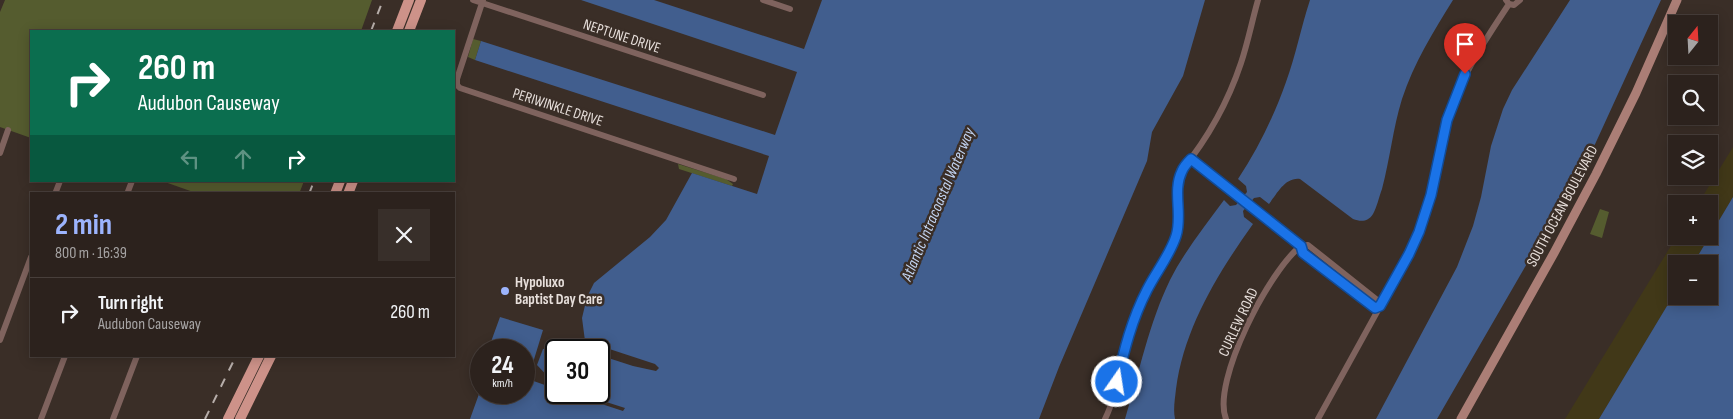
<!DOCTYPE html>
<html lang="en">
<head>
<meta charset="utf-8">
<style>
  :root { --surface:#2c221d; --page:#382f2a; --text:#f1f3f6; --muted:#a6a4a4; --line:#483f3b; --accent:#9cb4fd }
  body { margin:0; font-family:"Sofia Sans Condensed",sans-serif; background:var(--page); color:var(--text); height:100vh; display:flex; flex-direction:column; font-size:19px; white-space:nowrap }
  * { box-sizing:border-box; margin:0 }
  p { font-size:16px; color:var(--muted) }
  .icon { flex:none; width:28px; height:28px; fill:none; stroke:currentColor; stroke-width:2; stroke-linecap:round; stroke-linejoin:round }
  .map { position:relative; flex:1; overflow:hidden }
  .side { position:absolute; left:30px; top:192px; width:425px; height:165px; display:flex; flex-direction:column; background:var(--surface); border-radius:0px; box-shadow:0 2px 12px #0003,0 0 0 1px var(--line) }
  .side>* { flex:none }
  .guide { position:absolute; left:30px; top:30px; width:425px; height:152px; border-radius:0px; box-shadow:0 2px 12px #0003,0 0 0 1px var(--line); background:#0b6e4f; color:#fff; overflow:hidden }
  .needle { width:32px; rotate:18deg }
  .controls { position:absolute; left:1668px; top:15px; display:grid; gap:10px }
  .controls a { display:grid; place-items:center; width:50px; height:50px; border-radius:0px; background:var(--surface); box-shadow:0 2px 12px #0003,0 0 0 1px var(--line); font-size:25px }
  .speed { position:absolute; left:470px; top:339px; display:flex; gap:10px; font-size:25px; font-weight:700; text-align:center }
  .speed>* { display:grid; place-content:center; width:65px; height:65px; border-radius:50%; background:var(--surface); box-shadow:0 2px 12px #0003,0 0 0 1px var(--line); line-height:1 }
  .speed small { font-size:12px; font-weight:400 }
  .speed .limit { border:2px solid #111; border-radius:8px; background:#fff; color:#111 }
  .pin { position:absolute; display:grid; place-items:center; width:42px; height:42px; color:#fff; margin:-51px -21px; border-radius:50% 50% 50% 0; rotate:-45deg; box-shadow:0 0 5px #0007 }
  .pin .icon { rotate:45deg }
  .me { position:absolute; width:55px; margin:-28px; rotate:13deg; stroke-linejoin:round; filter:drop-shadow(0 0 4px #0008) }
  .turn { display:flex; align-items:center; gap:18px; height:105px; padding:0 25px; font-size:22px }
  .turn .icon { width:65px; height:65px; stroke-width:2.5 }
  .turn b { display:block; font-size:35px; line-height:42px }
  .lanes { display:flex; align-items:center; height:48px; padding:0 25px; background:#0003; justify-content:center; gap:25px; direction:ltr }
  .lanes .off { opacity:.35 }
  .round { display:grid; place-items:center; flex:none; width:52px; height:52px; border-radius:0px; background:var(--page) }
  .summary { display:flex; align-items:center; justify-content:space-between; height:85px; padding:0 25px }
  h1 { font-size:30px; font-weight:700; line-height:38px; color:var(--accent) }
  ul { padding:0; list-style:none }
  li { display:flex; align-items:center; gap:15px; height:70px; padding:0 25px; border-top:1px solid var(--line) }
  li div { flex:1 }
  li b { display:block; font-size:19px }
  li em { font-style:normal }
  .map>svg:first-child { display:block }
  .green { fill:#555c2f }
  .sand { fill:#413818 }
  .water { fill:#415e8e }
  .lines { fill:none; stroke-linecap:round; stroke-linejoin:round }
  .minor { stroke:#7f635e; stroke-width:6 }
  .secondary { stroke:#ab7e76; stroke-width:9 }
  .primary { stroke:#cd9289; stroke-width:10 }
  .rail { stroke:#b7aeaa; stroke-width:2; stroke-dasharray:9 9; stroke-linecap:butt }
  .route-casing { stroke:#114b97; stroke-width:12 }
  .route { stroke:#1a73e8; stroke-width:9 }
  .poi-dot { fill:#9cb4fd; stroke:#3a2e27; stroke-width:2 }
  .labels { text-anchor:middle; stroke-width:5; stroke-linejoin:round; paint-order:stroke }
  .street-label { font-size:15px; fill:#e7dfdb; stroke:#3a2e27 }
  .poi-label { font-size:15px; font-weight:bold; fill:#e7dfdb; stroke:#3a2e27; text-anchor:start }
  .water-label { font-size:16px; font-style:italic; fill:#c3d5f3; stroke:#3a2e27 }
</style>
</head>
<body>
<div class="map">
<svg width="1733" height="419" viewBox="0 0 1733 419">
  <rect width="100%" height="100%" fill="#3a2e27"/>
  <!-- green -->
  <path class="green" d="M 5,0 L 372,0 L 361,31 L 31,31 L 31,138 L 0,127 L 0,12 Z
    M 473,39 L 481,41 L 475,60 L 468,57 Z
    M 678,164 L 726,179 L 733,184 L 732,186 L 679,169 Z
    M 162,181 L 304,181 L 299,194 L 199,194 Z
    M 1600,209 L 1609,212 L 1602,238 L 1590,234 Z"/>
  <!-- sand -->
  <path class="sand" d="M 1733,147 L 1733,197 L 1693,264 L 1676,264 L 1676,291 L 1599,419 L 1565,419 L 1677,236 L 1709,236 L 1709,204 L 1698,204 Z"/>
  <!-- water -->
  <path class="water" d="M 581,0 L 654,0 L 804,49 L 822,0 L 1205,0 L 1183,76 L 1152,132 L 1147,161 L 1059,367 L 1039,419 L 470,419 L 479,394 L 478,393 L 481,384 L 481,392 L 524,392 L 524,350 L 488,350 L 500,317 L 543,330 L 528,379 L 556,389 L 556,392 L 568,393 L 623,411 L 625,408 L 578,393 L 599,392 L 599,355 L 633,366 L 656,371 L 659,368 L 655,364 L 585,341 L 582,318 L 587,297 L 594,283 L 650,237 L 666,220 L 692,173 L 757,194 L 769,156 L 475,60 L 481,41 L 775,135 L 797,72 Z
    M 1310,0 L 1453,0 C 1433,32 1414,63 1402,99 C 1393,128 1390,159 1382,189 C 1379,197 1377,207 1373,214 C 1368,222 1361,222 1353,219 L 1300,179 C 1285,177 1277,194 1269,204 L 1260,197 L 1254,198 L 1243,211 L 1244,217 L 1253,224 C 1218,273 1184,328 1176,389 C 1175,399 1173,409 1175,419 L 1125,419 C 1139,373 1149,323 1170,280 C 1184,252 1205,226 1224,200 L 1230,206 L 1236,205 L 1247,192 L 1246,186 L 1238,179 C 1258,149 1274,116 1286,82 C 1296,55 1301,27 1310,0 Z
    M 1570,0 L 1661,0 L 1591,153 L 1437,419 L 1376,419 L 1457,267 L 1473,226 L 1481,197 L 1491,146 L 1503,109 L 1512,90 Z
    M 1733,197 L 1733,419 L 1599,419 L 1676,291 L 1676,296 L 1709,296 L 1709,264 L 1693,264 Z
    M 565,344 L 582,350 L 556,350 L 556,385 L 537,365 L 543,349 Z"/>
  <g class="lines">
    <!-- minor -->
    <path class="minor" d="M 473,0 L 763,95
      M 483,0 L 457,79 L 457,85 L 460,88 L 734,179
      M 763,0 L 790,9
      M 1506,0 L 1509,4 L 1514,5 L 1520,0
      M 0,153 L 8,130
      M 1191,159 L 1301,246 L 1303,253 L 1372,307 L 1375,308 L 1381,306
      M 55,194 L 60,181
      M 127,194 L 132,181
      M 1301,246 L 1308,245 L 1376,299 L 1381,306
      M 0,340 L 31,257
      M 41,419 L 65,356
      M 113,419 L 137,356
      M 1105,419 C 1121,386 1123,347 1137,313 C 1143,297 1151,283 1159,268 C 1165,257 1173,246 1177,234 C 1183,213 1174,191 1182,170 C 1208,138 1228,102 1241,63 C 1248,42 1252,21 1258,0
      M 1226,419 C 1211,382 1270,269 1301,246
      M 1318,419 L 1409,254 C 1421,228 1430,202 1436,174 C 1440,156 1442,136 1448,118 C 1461,76 1485,40 1509,4"/>
    <!-- secondary -->
    <path class="secondary" d="M 1461,419 L 1554,253 L 1596,174 L 1636,93 L 1677,0"/>
    <!-- primary -->
    <path class="primary" d="M 397,31 L 409,0
      M 409,31 L 421,0
      M 335,194 L 340,181
      M 348,194 L 353,181
      M 228,419 L 259,356
      M 240,419 L 271,356"/>
    <!-- rail -->
    <path class="rail" d="M 371,31 L 383,0
      M 309,194 L 314,181
      M 205,419 L 236,356"/>
  </g>
  <g class="lines">
    <defs>
      <path id="route" d="M 1117,382 C 1124,350 1132,319 1147,290 C 1156,272 1170,255 1176,236 C 1183,215 1172,191 1182,171 C 1184,166 1188,162 1191,159 L 1301,246 L 1303,253 L 1375,308 L 1380,306 L 1409,254 L 1419,232 L 1431,195 L 1447,120 L 1465,74"/>
    </defs>
    <!-- route casing -->
    <use href="#route" class="route-casing"/>
    <!-- route -->
    <use href="#route" class="route"/>
  </g>
  <!-- markers -->
  <circle class="poi-dot" cx="505" cy="291" r="5"/>
  <g class="labels">
    <!-- street labels -->
    <g class="street-label">
      <text transform="translate(622 36) rotate(18)" y="5">NEPTUNE DRIVE</text>
      <text transform="translate(558 107) rotate(18)" y="5">PERIWINKLE DRIVE</text>
      <text transform="translate(1562 206) rotate(-62)" y="5">SOUTH OCEAN BOULEVARD</text>
      <text transform="translate(1238 322) rotate(-65)" y="5">CURLEW ROAD</text>
    </g>
    <!-- poi labels -->
    <g class="poi-label">
      <text x="515" y="287">Hypoluxo<tspan x="515" dy="17">Baptist Day Care</tspan></text>
    </g>
    <!-- water labels -->
    <g class="water-label">
      <text transform="translate(937 204) rotate(-67)" y="6">Atlantic Intracoastal Waterway</text>
    </g>
  </g>
</svg>
<div class="controls">
<a><svg class="needle" viewBox="-14 -14 28 28"><path d="M0-13l5 13h-10z" fill="#e53935"/><path d="M0 13l5-13h-10z" fill="#a6a4a4"/></svg></a>
<a><svg class="icon" aria-label="search" viewBox="0 0 24 24"><circle cx="10" cy="10" r="6"/><path d="M15 15l6 6"/></svg></a>
<a><svg class="icon" aria-label="layers" viewBox="0 0 24 24"><path d="M12 4l9 5-9 5-9-5zM3 14l9 5 9-5"/></svg></a>
<a>+</a>
<a>−</a>
</div>
<div class="speed"><div>24<small>km/h</small></div><div class="limit">30</div></div>
<div class="pin" style="left:1465px;top:74px;background:#d93025"><svg class="icon" aria-label="arrive" viewBox="0 0 24 24"><path d="M6 21V4h12l-3 4 3 4H6"/></svg></div>
<svg class="me" style="left:1117px;top:382px" viewBox="-20 -20 40 40"><circle r="17" fill="#1a73e8" stroke="#fff" stroke-width="3"/><path d="M0-11L8 9 0 5-8 9z" fill="#fff"/></svg>
<div class="guide">
<div class="turn"><svg class="icon" aria-label="right" viewBox="0 0 24 24"><path d="M7 20v-9h11M14 6l5 5-5 5"/></svg><div><b>260 m</b>Audubon Causeway</div></div>
<div class="lanes"><svg class="icon off" aria-label="left" viewBox="0 0 24 24"><path d="M17 20v-9H6M10 6l-5 5 5 5"/></svg><svg class="icon off" aria-label="ahead" viewBox="0 0 24 24"><path d="M12 20V5M6 11l6-6 6 6"/></svg><svg class="icon" aria-label="right" viewBox="0 0 24 24"><path d="M7 20v-9h11M14 6l5 5-5 5"/></svg></div>
</div>
<section class="side">
<div class="summary"><div><h1>2 min</h1><p>800 m · 16:39</p></div><a class="round"><svg class="icon" aria-label="close" viewBox="0 0 24 24"><path d="M6 6l12 12M18 6L6 18"/></svg></a></div>
<ul>
<li><svg class="icon" aria-label="right" viewBox="0 0 24 24"><path d="M7 20v-9h11M14 6l5 5-5 5"/></svg><div><b>Turn right</b><p>Audubon Causeway</p></div><em>260 m</em></li>
</ul>
</section>
</div>
</body>
</html>
